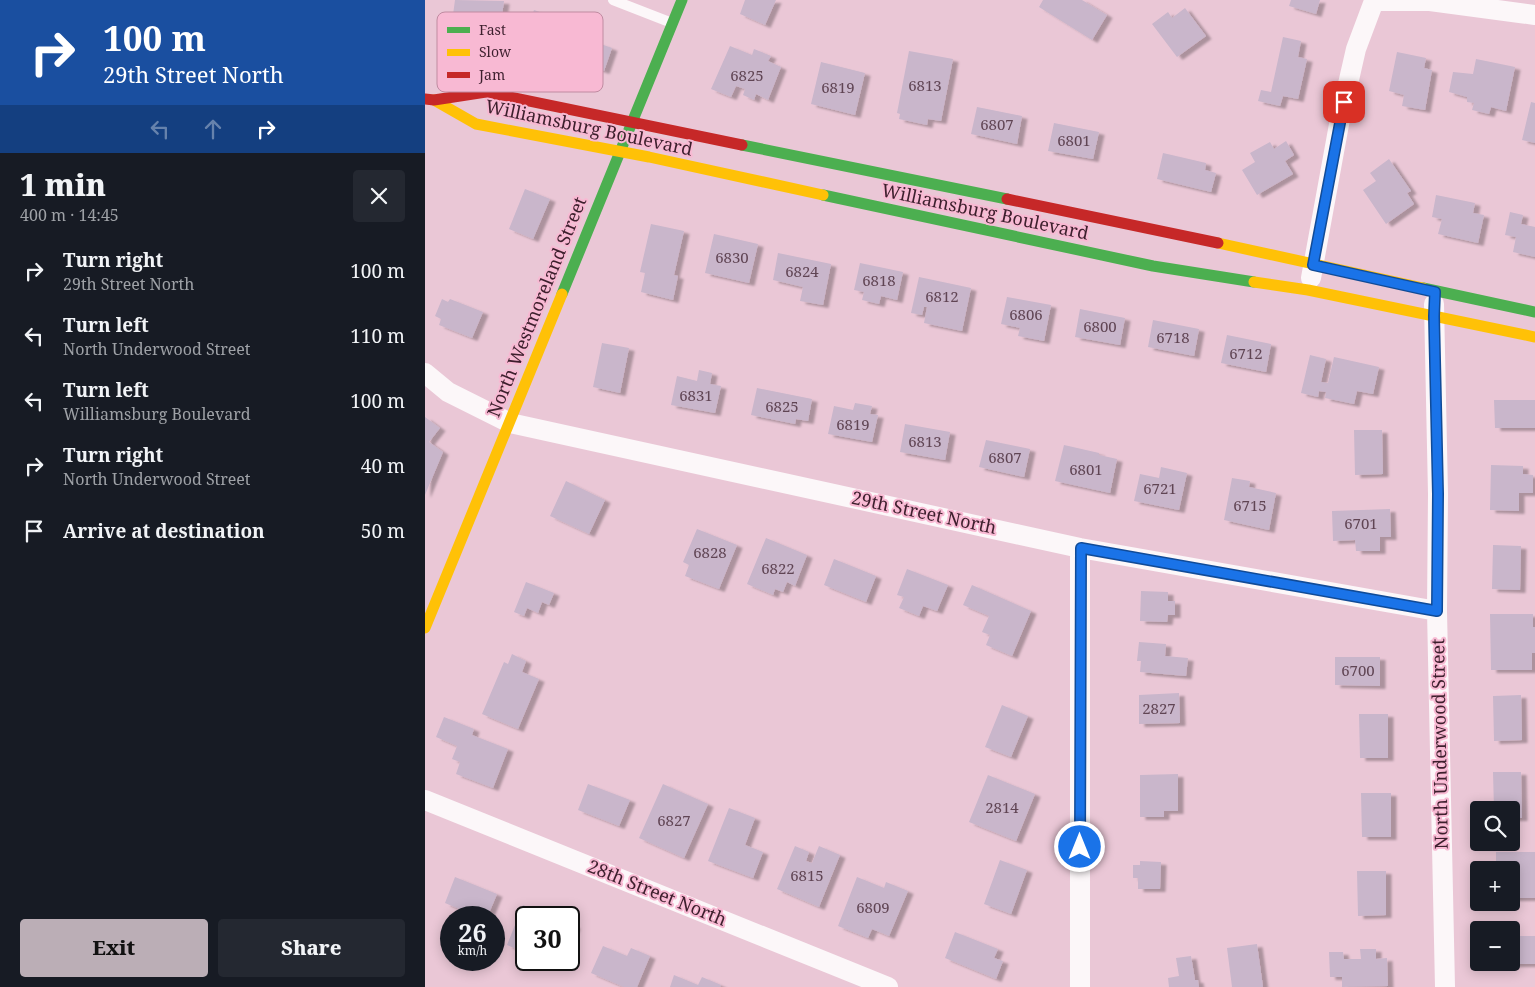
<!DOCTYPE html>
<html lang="en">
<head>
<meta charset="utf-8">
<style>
  :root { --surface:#171b24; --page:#242831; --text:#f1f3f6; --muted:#9ea1a6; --accent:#bbaeb6 }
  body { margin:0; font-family:"Noto Serif",serif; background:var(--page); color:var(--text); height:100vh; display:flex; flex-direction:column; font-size:19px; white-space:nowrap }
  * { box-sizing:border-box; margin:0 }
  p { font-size:16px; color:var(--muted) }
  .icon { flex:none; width:28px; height:28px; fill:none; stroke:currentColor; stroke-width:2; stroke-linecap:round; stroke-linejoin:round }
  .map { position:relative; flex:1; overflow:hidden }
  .details { display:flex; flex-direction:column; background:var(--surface); width:425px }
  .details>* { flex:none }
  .guide { background:#1a4fa0; color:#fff; overflow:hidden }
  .tools { position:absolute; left:1045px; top:801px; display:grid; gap:10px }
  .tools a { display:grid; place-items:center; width:50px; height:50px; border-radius:5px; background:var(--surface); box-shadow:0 2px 12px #0003; font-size:25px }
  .speed { position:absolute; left:15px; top:906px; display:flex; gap:10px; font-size:25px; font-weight:700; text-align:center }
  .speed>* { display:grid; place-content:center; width:65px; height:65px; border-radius:50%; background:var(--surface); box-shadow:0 2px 12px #0003; line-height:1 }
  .speed small { font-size:12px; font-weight:400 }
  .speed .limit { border:2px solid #111; border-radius:8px; background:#fff; color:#111 }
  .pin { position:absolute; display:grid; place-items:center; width:42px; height:42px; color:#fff; margin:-21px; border-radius:10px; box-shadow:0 2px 8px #0006 }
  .me { position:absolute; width:55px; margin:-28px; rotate:0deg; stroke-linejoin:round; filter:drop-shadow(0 0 4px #0008) }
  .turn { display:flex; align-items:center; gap:18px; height:105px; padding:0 20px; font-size:22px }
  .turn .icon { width:65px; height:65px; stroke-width:2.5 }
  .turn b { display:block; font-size:35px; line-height:42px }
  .lanes { display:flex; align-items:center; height:48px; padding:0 20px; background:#0003; justify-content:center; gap:25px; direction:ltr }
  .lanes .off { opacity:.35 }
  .round { display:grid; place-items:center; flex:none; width:52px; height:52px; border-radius:5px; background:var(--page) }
  .summary { display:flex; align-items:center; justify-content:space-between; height:85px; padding:0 20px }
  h1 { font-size:30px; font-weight:800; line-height:38px }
  .primary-button { display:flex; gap:10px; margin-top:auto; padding:10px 20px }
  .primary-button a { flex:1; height:58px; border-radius:5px; background:var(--accent); color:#111; font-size:20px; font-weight:800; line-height:58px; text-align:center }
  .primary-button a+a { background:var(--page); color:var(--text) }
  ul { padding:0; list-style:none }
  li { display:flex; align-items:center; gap:15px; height:65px; padding:0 20px }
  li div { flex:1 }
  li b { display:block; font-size:19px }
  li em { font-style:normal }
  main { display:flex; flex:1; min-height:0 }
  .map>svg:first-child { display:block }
  .building { fill:#c9b6cb; filter:url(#shadow) }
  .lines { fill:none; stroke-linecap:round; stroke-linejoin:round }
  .lane { stroke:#fcf7f9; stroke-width:10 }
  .street { stroke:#fcf7f9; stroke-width:20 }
  .fast { stroke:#4caf50; stroke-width:11 }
  .slow { stroke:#ffc107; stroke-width:11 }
  .jam { stroke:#c62828; stroke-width:11 }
  .route-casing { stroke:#114b97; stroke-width:12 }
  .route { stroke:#1a73e8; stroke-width:9 }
  .labels { text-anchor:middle; stroke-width:4; stroke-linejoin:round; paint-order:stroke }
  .number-label { font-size:15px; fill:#604554 }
  .street-label { font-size:18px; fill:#3d1f2d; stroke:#f8b9d3 }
  .key { fill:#f8b9d3; stroke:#c08ba1; stroke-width:1 }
  .key-label { font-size:14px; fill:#3d1f2d }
</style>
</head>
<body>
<main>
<section class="details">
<div class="guide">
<div class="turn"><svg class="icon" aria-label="right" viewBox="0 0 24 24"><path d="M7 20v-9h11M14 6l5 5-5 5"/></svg><div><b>100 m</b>29th Street North</div></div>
<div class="lanes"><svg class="icon off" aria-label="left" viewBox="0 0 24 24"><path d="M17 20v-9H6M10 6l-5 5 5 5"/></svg><svg class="icon off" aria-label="ahead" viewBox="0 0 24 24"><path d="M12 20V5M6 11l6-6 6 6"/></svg><svg class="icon" aria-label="right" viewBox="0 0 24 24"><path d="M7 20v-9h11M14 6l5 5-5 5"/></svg></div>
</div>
<div class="summary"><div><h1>1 min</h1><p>400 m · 14:45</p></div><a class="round"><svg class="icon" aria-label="close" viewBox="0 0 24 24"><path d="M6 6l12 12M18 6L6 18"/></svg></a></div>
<ul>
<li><svg class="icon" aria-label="right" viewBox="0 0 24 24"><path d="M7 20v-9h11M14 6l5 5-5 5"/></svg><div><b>Turn right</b><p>29th Street North</p></div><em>100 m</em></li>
<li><svg class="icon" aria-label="left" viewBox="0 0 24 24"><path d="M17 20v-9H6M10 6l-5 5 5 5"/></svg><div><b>Turn left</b><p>North Underwood Street</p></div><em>110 m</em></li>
<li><svg class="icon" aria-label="left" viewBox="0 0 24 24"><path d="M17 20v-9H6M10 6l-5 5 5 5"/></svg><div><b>Turn left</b><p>Williamsburg Boulevard</p></div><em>100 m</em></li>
<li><svg class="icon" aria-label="right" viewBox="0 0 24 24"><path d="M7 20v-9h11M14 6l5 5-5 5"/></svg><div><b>Turn right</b><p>North Underwood Street</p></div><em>40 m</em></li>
<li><svg class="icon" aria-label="arrive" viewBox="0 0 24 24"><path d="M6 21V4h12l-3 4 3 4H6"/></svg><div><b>Arrive at destination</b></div><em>50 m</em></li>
</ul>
<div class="primary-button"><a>Exit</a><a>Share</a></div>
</section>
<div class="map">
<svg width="1110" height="987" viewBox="0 0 1110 987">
  <defs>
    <filter id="shadow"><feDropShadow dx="5.5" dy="3" stdDeviation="1" flood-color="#0004"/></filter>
  </defs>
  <rect width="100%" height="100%" fill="#eac7d6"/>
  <!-- building -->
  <path class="building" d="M 30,0 L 79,1 L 75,30 L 27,22 Z
    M 320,0 L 351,0 L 340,25 L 315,14 Z
    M 618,0 L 657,0 L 682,15 L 667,40 L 614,7 Z
    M 866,0 L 895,0 L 891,14 L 864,6 Z
    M 760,8 L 781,36 L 752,57 L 727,24 L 743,12 L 747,18 Z
    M 109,10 L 171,31 L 167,41 L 187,48 L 179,71 L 156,63 L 158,59 L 99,39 Z
    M 858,37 L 876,41 L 873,57 L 882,59 L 873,99 L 858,96 L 855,106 L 833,101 L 836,90 L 846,92 Z
    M 305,46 L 327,55 L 329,49 L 346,56 L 343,61 L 356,67 L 343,100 L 331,94 L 329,100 L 318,95 L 320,89 L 311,86 L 306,97 L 286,89 Z
    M 484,51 L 528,59 L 516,121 L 503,119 L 502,125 L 474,119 L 475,114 L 472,113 Z
    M 972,52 L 1001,58 L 999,68 L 1007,70 L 1000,110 L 977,106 L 979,95 L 964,91 Z
    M 1051,59 L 1090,67 L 1081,111 L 1066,107 L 1064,114 L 1047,110 L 1049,103 L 1042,102 L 1042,97 L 1024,92 L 1028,72 L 1048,74 Z
    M 396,62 L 440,73 L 430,115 L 386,104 Z
    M 1106,102 L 1110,103 L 1110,143 L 1097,140 Z
    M 552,107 L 597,116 L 592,144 L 546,134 Z
    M 629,123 L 674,132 L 668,159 L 623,151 Z
    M 861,141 L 869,155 L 860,161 L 868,174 L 832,195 L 817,170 L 830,162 L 825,153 L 845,142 L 849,149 Z
    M 738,153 L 781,163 L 780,170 L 791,173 L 786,192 L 732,179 Z
    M 964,159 L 986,191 L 982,193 L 989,204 L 961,224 L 938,190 L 951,181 L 945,173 Z
    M 100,189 L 125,199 L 108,239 L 84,229 Z
    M 1011,195 L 1050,203 L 1048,213 L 1059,215 L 1053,243 L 1013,234 L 1017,219 L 1007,217 Z
    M 1085,212 L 1098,215 L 1096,224 L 1110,227 L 1110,257 L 1088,252 L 1091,237 L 1080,235 Z
    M 226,224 L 259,231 L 249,275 L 253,276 L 248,300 L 216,292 L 220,273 L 215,272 Z
    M 289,234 L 333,244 L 324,283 L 280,273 Z
    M 353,253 L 406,264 L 398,305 L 375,301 L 378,287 L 348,280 Z
    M 435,263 L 478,272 L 472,300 L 456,296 L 454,304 L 437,300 L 439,292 L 429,290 Z
    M 494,277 L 546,288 L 537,331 L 499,323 L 502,307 L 499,307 L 497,315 L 486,313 Z
    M 582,297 L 626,305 L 619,341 L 593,336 L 595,328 L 576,324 Z
    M 17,299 L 23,302 L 25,299 L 58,312 L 47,338 L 14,325 L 16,319 L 10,316 Z
    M 655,309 L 700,318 L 695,345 L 650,337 Z
    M 728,320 L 774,329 L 769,356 L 723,347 Z
    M 802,335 L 846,344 L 841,372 L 796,363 Z
    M 177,343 L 204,348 L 195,393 L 168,387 Z
    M 885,355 L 901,359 L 896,382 L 903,383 L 909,357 L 954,367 L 948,394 L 932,391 L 929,404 L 900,398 L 901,392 L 894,391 L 893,397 L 876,393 Z
    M 274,370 L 287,373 L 285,384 L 296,386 L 290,413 L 246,405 L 252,376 L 272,381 Z
    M 332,388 L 387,399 L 383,421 L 371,419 L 370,424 L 326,415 Z
    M 1069,400 L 1110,400 L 1110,428 L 1070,428 Z
    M 430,403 L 447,406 L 445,414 L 453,415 L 447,442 L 403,434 L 409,406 L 428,410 Z
    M 0,417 L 15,428 L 4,442 L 18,452 L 0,495 Z
    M 480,424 L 525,432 L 520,460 L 475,452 Z
    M 929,430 L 957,430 L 958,474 L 930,475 Z
    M 561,440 L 605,449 L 599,477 L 554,467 Z
    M 639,445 L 674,453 L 674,455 L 692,459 L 685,493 L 630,481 Z
    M 1066,465 L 1098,466 L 1098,474 L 1108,475 L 1108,493 L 1094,493 L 1094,511 L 1065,510 Z
    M 736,467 L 762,473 L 754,510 L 709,501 L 715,474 L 734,478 Z
    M 807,478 L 825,481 L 824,487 L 851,493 L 844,530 L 799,520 Z
    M 141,481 L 180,500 L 164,534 L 125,516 Z
    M 965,509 L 966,537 L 955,537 L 955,551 L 931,551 L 930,540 L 908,541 L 907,511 Z
    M 272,529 L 312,545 L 294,589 L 260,576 L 264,565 L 258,562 Z
    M 341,538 L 382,555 L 370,586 L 362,582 L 358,592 L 350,589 L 348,595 L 322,584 Z
    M 1068,545 L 1096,546 L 1095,590 L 1067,589 Z
    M 409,559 L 451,576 L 441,602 L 399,585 Z
    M 482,569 L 523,585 L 512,611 L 498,606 L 494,616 L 474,608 L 479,597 L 472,595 Z
    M 101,582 L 129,593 L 124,605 L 117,602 L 113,613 L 102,608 L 99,616 L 89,612 Z
    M 547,585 L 606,611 L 587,656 L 561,645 L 565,635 L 557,632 L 564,616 L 538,605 Z
    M 716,591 L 743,592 L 743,601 L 750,601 L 750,615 L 743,615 L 742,622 L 715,621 Z
    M 1065,614 L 1108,614 L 1108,627 L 1110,627 L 1110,653 L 1107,653 L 1107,670 L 1066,670 Z
    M 714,642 L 741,644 L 740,656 L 763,658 L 761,676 L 715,672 L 716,661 L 712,661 Z
    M 87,654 L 101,661 L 97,672 L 114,679 L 93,729 L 57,714 L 79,662 L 83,664 Z
    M 910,657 L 955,657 L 955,686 L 910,685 Z
    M 754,693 L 755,723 L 714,724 L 714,695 Z
    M 1096,695 L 1097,740 L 1069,741 L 1068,696 Z
    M 577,705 L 603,716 L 586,757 L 560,747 Z
    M 934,714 L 963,714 L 963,758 L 935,758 Z
    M 19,717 L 49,729 L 47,735 L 83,749 L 68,788 L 31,774 L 35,762 L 27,759 L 32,746 L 11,737 Z
    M 1068,772 L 1096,772 L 1097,818 L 1086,818 L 1086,810 L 1069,810 Z
    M 753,774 L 753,811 L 739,811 L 739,817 L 715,817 L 715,775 Z
    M 563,775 L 610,794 L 591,841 L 544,822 Z
    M 163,784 L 205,800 L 194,826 L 153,810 Z
    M 238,784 L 283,804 L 259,858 L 214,838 Z
    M 936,793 L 966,793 L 966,837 L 937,837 Z
    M 304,808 L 330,818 L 320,845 L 338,852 L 328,878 L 283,861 Z
    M 370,846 L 384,852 L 381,861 L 387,863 L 394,846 L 415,855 L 394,907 L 352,889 Z
    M 1071,852 L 1110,852 L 1110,898 L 1086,898 L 1086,870 L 1067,870 L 1067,866 L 1071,866 Z
    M 575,860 L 602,870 L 586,914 L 559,904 Z
    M 715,861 L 736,862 L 735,889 L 713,889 L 713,878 L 708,878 L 708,865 L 715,865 Z
    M 932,871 L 961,871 L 961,915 L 933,916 Z
    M 30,877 L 72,894 L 62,918 L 56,918 L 20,903 Z
    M 432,877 L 459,888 L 461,882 L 483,891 L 464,936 L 447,929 L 443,938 L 413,926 Z
    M 98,905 L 129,917 L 101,918 L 101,953 L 82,945 Z
    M 144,923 L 150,926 L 144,942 Z
    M 530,932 L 573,949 L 569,958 L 578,961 L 571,979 L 520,958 Z
    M 1086,936 L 1110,936 L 1110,964 L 1086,964 Z
    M 832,944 L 838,987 L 807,987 L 802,948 Z
    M 178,946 L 202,956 L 206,948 L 225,956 L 212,987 L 199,987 L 166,973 Z
    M 935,949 L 951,949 L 951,959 L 962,958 L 963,986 L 917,987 L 917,977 L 905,977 L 904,952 L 918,952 L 919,959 L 936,959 Z
    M 766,956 L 770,980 L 773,980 L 774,987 L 744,987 L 743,978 L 754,976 L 751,958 Z
    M 119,960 L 137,960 L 134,966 Z
    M 249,975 L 273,985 L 277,977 L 296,985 L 295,987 L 245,987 Z"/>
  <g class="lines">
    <!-- lane -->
    <path class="lane" d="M 188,0 L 247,23"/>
    <!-- street -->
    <path class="street" d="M 886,278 L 915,119 L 931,49 L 949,1 L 1005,1 L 1110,15
      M 1009,304 L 1013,494 L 1012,611 L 1020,987
      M 0,373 L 23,392 L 85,423 L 655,548 L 1012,611
      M 0,800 L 463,987
      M 655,987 L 655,548"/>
    <!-- fast -->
    <path class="fast" d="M 317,145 L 582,199
      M 398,195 L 728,266 L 829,282
      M 998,288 L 1110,312
      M 137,294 L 257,0"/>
    <!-- slow -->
    <path class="slow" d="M 9,100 L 51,124 L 224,157 L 398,195
      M 793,243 L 998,288
      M 829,282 L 883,290 L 1110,337
      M 0,628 L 137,294"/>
    <!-- jam -->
    <path class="jam" d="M 0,99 L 9,100 L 61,92 L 317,145
      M 582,199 L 793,243"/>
  </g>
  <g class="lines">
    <defs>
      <path id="route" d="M 655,847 L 656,548 L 1012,611 L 1013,494 L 1009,316 L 1010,292 L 888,265 L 919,102"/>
    </defs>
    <!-- route casing -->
    <use href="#route" class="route-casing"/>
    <!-- route -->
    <use href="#route" class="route"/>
  </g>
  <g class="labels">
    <!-- number labels -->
    <g class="number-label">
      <text x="322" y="81">6825</text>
      <text x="500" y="91">6813</text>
      <text x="413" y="93">6819</text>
      <text x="572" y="130">6807</text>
      <text x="649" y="146">6801</text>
      <text x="307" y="263">6830</text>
      <text x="377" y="277">6824</text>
      <text x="454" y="286">6818</text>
      <text x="517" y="302">6812</text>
      <text x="601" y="320">6806</text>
      <text x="675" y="332">6800</text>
      <text x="748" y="343">6718</text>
      <text x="821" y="359">6712</text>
      <text x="271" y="401">6831</text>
      <text x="357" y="412">6825</text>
      <text x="428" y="430">6819</text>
      <text x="500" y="447">6813</text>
      <text x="580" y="463">6807</text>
      <text x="661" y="475">6801</text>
      <text x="735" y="494">6721</text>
      <text x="825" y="511">6715</text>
      <text x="936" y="529">6701</text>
      <text x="285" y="558">6828</text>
      <text x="353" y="574">6822</text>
      <text x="933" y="676">6700</text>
      <text x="734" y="714">2827</text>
      <text x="577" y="813">2814</text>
      <text x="249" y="826">6827</text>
      <text x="382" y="881">6815</text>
      <text x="448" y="913">6809</text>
    </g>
    <!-- street labels -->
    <g class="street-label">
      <text transform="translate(164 128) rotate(12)" y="6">Williamsburg Boulevard</text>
      <text transform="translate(560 212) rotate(12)" y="6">Williamsburg Boulevard</text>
      <text transform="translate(112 307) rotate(-68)" y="6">North Westmoreland Street</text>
      <text transform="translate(499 513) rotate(12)" y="6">29th Street North</text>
      <text transform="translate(1015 744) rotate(-91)" y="6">North Underwood Street</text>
      <text transform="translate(232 893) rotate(22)" y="6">28th Street North</text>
    </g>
  </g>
  <!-- legend -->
  <rect x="12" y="12" width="166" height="80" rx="8" class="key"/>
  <rect x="22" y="27" width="23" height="6" fill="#4caf50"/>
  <rect x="22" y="49" width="23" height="7" fill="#ffc107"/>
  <rect x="22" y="72" width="23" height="6" fill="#c62828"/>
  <g class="key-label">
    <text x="54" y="35">Fast</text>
    <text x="54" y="57">Slow</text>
    <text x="54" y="80">Jam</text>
  </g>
</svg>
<div class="tools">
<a><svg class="icon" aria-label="search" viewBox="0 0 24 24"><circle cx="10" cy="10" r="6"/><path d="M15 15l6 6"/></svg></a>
<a>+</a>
<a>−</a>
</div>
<div class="speed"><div>26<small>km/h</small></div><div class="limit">30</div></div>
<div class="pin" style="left:919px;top:102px;background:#d93025"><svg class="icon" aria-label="arrive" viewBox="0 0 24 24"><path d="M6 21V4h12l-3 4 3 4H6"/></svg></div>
<svg class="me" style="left:655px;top:847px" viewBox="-20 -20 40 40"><circle r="17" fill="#1a73e8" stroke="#fff" stroke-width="3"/><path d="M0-11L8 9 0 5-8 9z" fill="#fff"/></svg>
</div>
</main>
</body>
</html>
